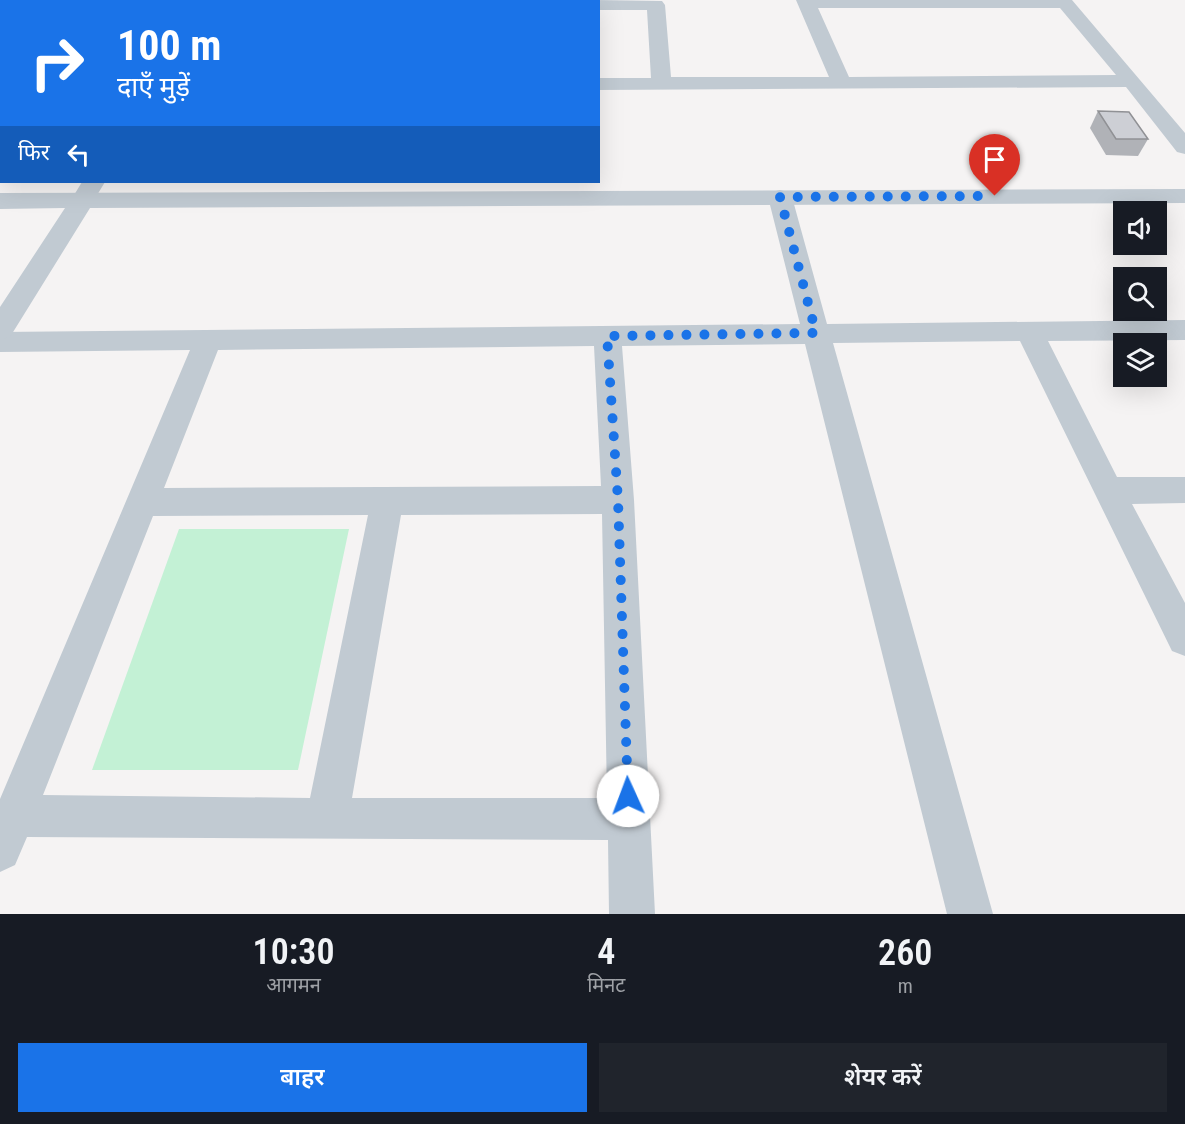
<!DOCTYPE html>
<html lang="hi">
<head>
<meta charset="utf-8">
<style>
  :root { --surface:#171b24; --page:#20242c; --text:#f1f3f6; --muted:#9ea1a6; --accent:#1a73e8 }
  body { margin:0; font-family:"Roboto Condensed","Noto Sans Devanagari",sans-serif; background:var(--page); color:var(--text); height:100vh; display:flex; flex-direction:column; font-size:22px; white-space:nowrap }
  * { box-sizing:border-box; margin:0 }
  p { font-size:20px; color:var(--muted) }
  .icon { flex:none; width:33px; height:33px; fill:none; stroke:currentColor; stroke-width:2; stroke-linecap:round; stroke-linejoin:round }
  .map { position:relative; height:914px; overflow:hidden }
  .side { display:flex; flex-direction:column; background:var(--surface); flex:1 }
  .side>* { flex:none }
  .hud { position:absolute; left:0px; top:0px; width:600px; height:183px; box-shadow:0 6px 24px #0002; background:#1a73e8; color:#fff; overflow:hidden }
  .controls { position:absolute; left:1113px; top:201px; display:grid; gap:12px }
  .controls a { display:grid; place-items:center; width:54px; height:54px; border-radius:0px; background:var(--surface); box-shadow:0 6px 24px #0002; font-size:30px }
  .pin { position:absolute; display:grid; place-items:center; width:51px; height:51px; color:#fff; margin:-62px -26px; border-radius:50% 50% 50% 0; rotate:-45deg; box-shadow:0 0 6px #0007 }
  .pin .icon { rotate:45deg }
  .me { position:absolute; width:66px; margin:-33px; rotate:358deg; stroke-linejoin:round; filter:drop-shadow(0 0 4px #0008) }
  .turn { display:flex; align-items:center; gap:21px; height:126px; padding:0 18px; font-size:27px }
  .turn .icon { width:78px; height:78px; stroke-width:2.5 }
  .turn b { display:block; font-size:42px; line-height:51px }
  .then { display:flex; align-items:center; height:57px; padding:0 18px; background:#0003; gap:12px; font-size:22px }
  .eta { display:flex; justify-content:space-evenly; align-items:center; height:102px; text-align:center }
  .eta b { font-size:36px; font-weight:600; line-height:42px }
  .primary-button { display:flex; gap:12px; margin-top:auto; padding:12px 18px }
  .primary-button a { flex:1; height:69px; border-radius:0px; background:var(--accent); color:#fff; font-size:24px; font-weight:600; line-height:69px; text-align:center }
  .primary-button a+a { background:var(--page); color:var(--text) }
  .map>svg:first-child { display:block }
  .green { fill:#c3f1d5 }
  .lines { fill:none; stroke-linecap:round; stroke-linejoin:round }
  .minor { fill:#c1cad2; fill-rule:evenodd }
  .tertiary { fill:#c1cad2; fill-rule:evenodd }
  .wall { fill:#b0b2b7 }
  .building { fill:#cdcfd5; stroke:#909195; stroke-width:1.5 }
  .route { stroke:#1a73e8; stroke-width:10; stroke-dasharray:0 18 }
</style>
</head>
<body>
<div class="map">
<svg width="1185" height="914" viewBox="0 0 1185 914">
  <rect width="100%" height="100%" fill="#f5f3f3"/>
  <!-- green -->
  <path class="green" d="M 179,529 L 349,529 L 298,770 L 92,770 Z"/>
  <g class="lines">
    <!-- minor -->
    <path class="minor" d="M 161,0 L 179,0 L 160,2 Z
      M 198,0 L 216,0 L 197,2 Z
      M 356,0 L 374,0 L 374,2 L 356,2 Z
      M 505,0 L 523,0 L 523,2 L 505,2 Z
      M 596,0 L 662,1 L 665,5 L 671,77 L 829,77 L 796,0 L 1072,0 L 1185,133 L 1185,154 L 1177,152 L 1126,87 L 598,90 L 598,78 L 651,78 L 647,10 L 598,10 L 598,2 L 591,2 ZM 818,8 L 1060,8 L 1116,75 L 849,77 Z
      M 0,15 L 2,15 L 2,27 L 0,27 Z
      M 0,82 L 2,82 L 2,94 L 0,94 Z
      M 0,167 L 2,167 L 2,181 L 0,181 Z
      M 82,182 L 105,182 L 91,205 L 83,207 L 75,205 L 71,200 Z
      M 780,190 L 788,192 L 792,197 L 827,324 L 1185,320 L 1185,340 L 1048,341 L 1117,477 L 1185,477 L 1185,503 L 1132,504 L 1185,603 L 1185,656 L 1172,651 L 1020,341 L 833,343 L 993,914 L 947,914 L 805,344 L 622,346 L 634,500 L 655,914 L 609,914 L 608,840 L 27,837 L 15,865 L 0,872 L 0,799 L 190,350 L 0,352 L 0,332 L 800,324 L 768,197 L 772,192 ZM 594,346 L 601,486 L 164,488 L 218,350 ZM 602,514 L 607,798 L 352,798 L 401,515 ZM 368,515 L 310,798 L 43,795 L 153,516 Z"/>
    <!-- tertiary -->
    <path class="tertiary" d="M 1185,189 L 1185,203 L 90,208 L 10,337 L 0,340 L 0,307 L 65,208 L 0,209 L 0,193 Z"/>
  </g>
  <!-- wall -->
  <path class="wall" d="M 1098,111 L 1148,139 L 1138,156 L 1106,155 L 1090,128 Z"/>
  <!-- building -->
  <path class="building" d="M 1098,111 L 1129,112 L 1148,139 L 1116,139 Z"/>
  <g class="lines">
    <!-- route -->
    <path class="route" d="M 628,796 L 618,500 L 607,336 L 816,333 L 780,197 L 995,196"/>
  </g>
</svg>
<div class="controls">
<a><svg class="icon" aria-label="sound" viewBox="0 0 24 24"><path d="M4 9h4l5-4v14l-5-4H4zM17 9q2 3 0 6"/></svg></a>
<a><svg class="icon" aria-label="search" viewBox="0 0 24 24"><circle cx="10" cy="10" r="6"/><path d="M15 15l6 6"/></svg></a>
<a><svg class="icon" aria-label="layers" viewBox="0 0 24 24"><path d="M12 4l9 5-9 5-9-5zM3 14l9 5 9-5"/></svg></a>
</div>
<div class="pin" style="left:995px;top:196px;background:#d93025"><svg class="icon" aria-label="arrive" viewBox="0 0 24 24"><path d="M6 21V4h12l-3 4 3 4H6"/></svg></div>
<svg class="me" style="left:628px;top:796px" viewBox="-20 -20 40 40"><circle r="19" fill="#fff"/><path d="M0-13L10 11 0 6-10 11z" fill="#1a73e8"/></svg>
<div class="hud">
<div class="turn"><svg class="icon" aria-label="right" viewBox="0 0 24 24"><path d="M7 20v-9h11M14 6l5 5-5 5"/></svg><div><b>100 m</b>दाएँ मुड़ें</div></div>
<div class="then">फिर<svg class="icon" aria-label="left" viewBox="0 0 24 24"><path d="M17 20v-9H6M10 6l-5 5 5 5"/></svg></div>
</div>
</div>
<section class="side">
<div class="eta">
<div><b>10:30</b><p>आगमन</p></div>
<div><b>4</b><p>मिनट</p></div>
<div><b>260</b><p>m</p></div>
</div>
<div class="primary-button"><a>बाहर</a><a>शेयर करें</a></div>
</section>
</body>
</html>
